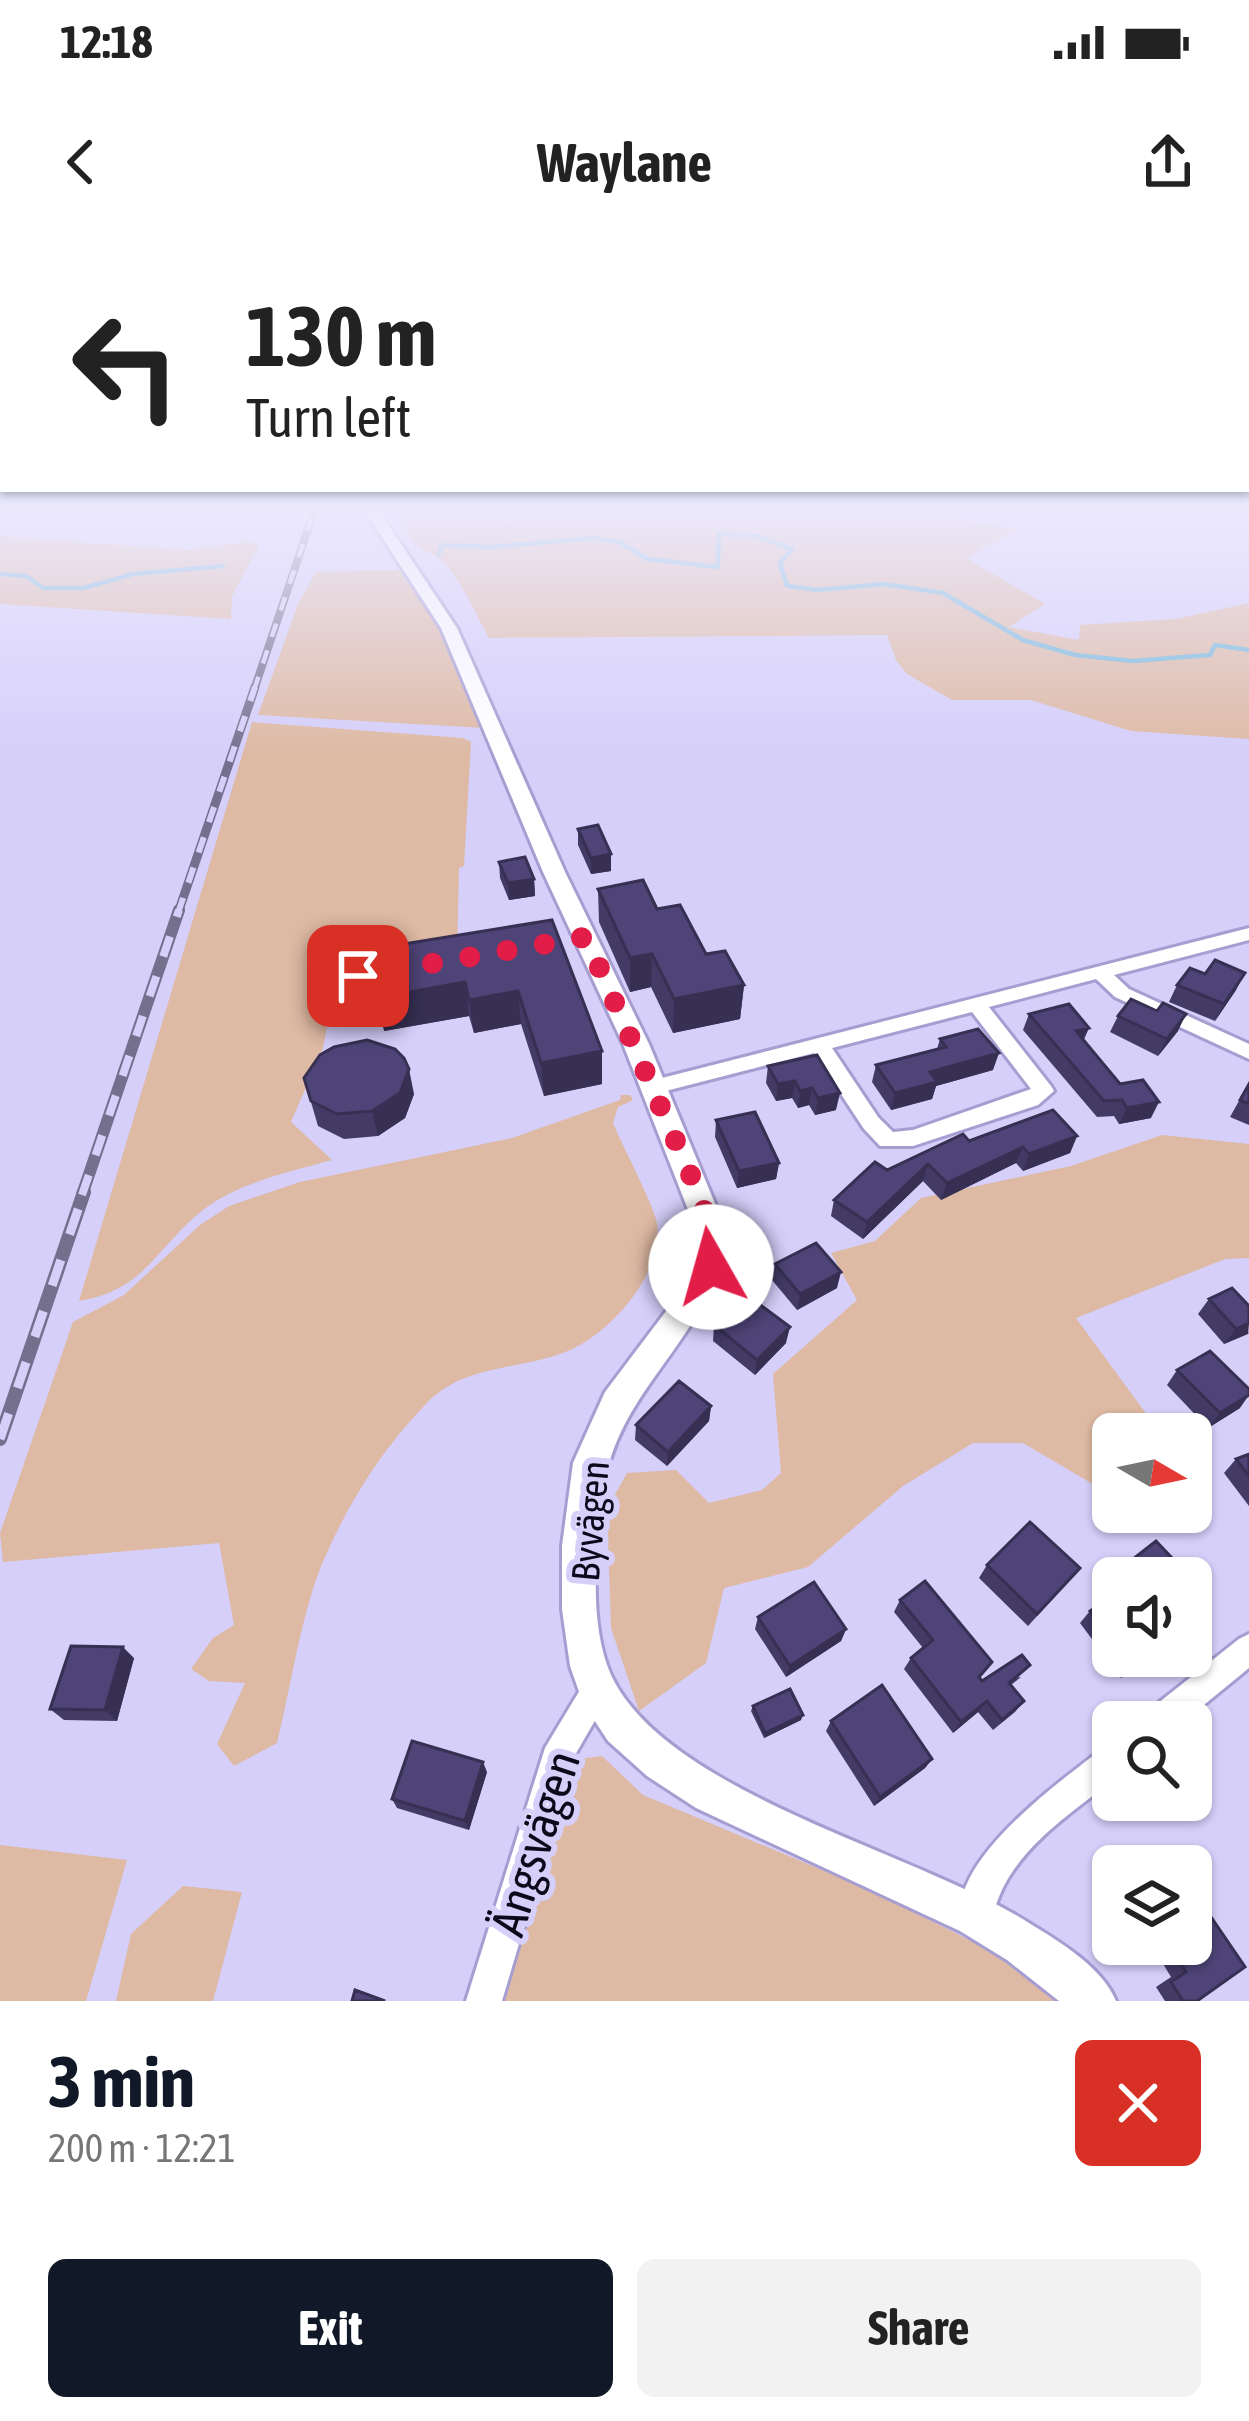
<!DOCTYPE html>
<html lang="en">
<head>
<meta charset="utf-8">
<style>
  :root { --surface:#fff; --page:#f2f2f2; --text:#222; --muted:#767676; --accent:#111827 }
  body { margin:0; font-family:"Asap Condensed",sans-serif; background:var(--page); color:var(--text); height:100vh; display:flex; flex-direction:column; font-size:45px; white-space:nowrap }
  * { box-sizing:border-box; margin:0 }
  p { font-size:39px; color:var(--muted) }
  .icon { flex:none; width:66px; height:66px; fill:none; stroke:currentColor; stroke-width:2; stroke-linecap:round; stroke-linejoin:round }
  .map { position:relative; height:1761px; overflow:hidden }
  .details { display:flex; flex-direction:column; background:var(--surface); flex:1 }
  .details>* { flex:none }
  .banner { position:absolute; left:0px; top:0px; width:1251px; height:252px; box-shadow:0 3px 9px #0004; background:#fff; color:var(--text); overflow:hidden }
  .needle { width:78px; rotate:99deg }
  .fabs { position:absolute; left:1092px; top:1173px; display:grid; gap:24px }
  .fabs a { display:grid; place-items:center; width:120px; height:120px; border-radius:18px; background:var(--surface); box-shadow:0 3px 9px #0004; font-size:60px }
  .pin { position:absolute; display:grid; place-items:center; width:102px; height:102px; color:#fff; margin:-51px; border-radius:24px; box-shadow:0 6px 18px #0006 }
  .me { position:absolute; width:132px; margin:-66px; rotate:353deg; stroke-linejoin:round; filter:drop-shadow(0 0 9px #0008) }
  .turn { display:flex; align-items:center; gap:42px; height:252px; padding:0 48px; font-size:54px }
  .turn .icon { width:156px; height:156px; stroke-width:2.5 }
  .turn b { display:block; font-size:84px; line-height:102px }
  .round { display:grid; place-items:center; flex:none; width:126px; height:126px; border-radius:18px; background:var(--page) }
  .overview { display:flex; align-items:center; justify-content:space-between; height:204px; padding:0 48px }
  h1 { font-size:72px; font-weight:700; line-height:90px; color:var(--accent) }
  .button { display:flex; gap:24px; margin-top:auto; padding:24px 48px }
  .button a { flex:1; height:138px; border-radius:18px; background:var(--accent); color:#fff; font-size:48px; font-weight:700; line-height:138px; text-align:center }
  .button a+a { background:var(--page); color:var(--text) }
  .status { display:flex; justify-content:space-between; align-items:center; height:84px; padding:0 60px; background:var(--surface); direction:ltr }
  .status svg { height:33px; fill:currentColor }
  header { display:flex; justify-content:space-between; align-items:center; height:156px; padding:0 48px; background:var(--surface); font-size:54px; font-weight:700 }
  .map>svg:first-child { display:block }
  .green { fill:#deb9a3 }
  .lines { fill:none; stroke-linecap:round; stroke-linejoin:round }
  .stream { stroke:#74b6d8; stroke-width:4.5 }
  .service-casing { stroke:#a69dd1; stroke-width:16 }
  .minor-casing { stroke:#a69dd1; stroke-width:6 }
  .tertiary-casing { stroke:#a69dd1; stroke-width:6 }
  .service { stroke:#fff; stroke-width:10 }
  .minor { fill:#fff; fill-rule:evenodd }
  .tertiary { fill:#fff; fill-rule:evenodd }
  .rail-far3-casing { stroke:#746f8d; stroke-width:8 }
  .rail-far2-casing { stroke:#746f8d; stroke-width:9 }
  .rail-far1-casing { stroke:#746f8d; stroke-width:12 }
  .rail-casing { stroke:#746f8d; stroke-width:14 }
  .rail-far3 { stroke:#d5cffa; stroke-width:4.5; stroke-dasharray:14; stroke-linecap:butt }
  .rail-far2 { stroke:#d5cffa; stroke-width:6; stroke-dasharray:16; stroke-linecap:butt }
  .rail-far1 { stroke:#d5cffa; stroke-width:8; stroke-dasharray:21; stroke-linecap:butt }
  .rail { stroke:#d5cffa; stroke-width:9; stroke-dasharray:27; stroke-linecap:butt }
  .wall { fill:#433a66 }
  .shaded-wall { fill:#373053 }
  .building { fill:#4e4477; stroke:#373053; stroke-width:3 }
  .route { stroke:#e11d48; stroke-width:21; stroke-dasharray:0 37.8 }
  .labels { text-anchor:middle; stroke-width:12; stroke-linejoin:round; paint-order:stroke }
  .street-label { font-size:39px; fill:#0d091b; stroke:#d5cffa }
  .near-street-label { font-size:48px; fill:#0d091b; stroke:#d5cffa }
</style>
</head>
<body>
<div class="status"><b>12:18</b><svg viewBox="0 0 49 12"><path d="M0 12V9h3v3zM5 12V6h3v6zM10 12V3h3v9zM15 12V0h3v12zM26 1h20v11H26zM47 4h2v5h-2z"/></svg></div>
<header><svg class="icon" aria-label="back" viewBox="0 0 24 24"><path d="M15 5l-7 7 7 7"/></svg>Waylane<svg class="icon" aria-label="share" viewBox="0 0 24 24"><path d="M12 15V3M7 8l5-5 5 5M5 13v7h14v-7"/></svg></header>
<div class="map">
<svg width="1249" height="1761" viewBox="0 0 1249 1761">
  <rect width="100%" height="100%" fill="#d5cffa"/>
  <!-- green -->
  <path class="green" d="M 400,271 L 900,271 L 1020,289 L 965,318 L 1045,364 L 1009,387 L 1079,400 L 1080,385 L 1176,379 L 1249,363 L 1249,499 L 1131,491 L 1031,460 L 952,460 L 907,434 L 896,420 L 887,395 L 489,398 C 476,375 465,348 449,328 C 429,303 407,316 400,271 Z
    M 0,296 L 188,310 L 250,301 L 259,306 L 232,356 L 231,379 L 0,364 Z
    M 401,330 L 432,374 L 484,488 L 258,475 L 298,364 L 316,332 Z
    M 252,482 L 463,498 L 471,502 L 464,626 L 459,628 L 457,714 L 337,734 L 323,808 L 291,882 L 332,920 C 290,932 239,942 203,970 C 155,1008 146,1050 79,1061 Z
    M 621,855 L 630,855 L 633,860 L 618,867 L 613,883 C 622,905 654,966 657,983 C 664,1033 612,1092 568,1111 C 519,1131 464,1123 425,1165 C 383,1208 349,1262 325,1317 C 302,1368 291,1447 277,1503 L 234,1526 L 217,1504 L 245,1443 L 209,1441 L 191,1429 L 213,1398 L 234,1385 L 219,1303 L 3,1322 L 0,1293 L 73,1082 L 124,1055 L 200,985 L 229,966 L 300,942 L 512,898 L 620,860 Z
    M 1162,895 L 1249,904 L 1249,1018 L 1225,1019 L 1076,1078 L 1161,1194 L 1113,1194 L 1113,1256 L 1023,1203 L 973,1203 L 903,1246 L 808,1327 L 724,1348 L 706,1423 L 639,1471 L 611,1388 L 607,1269 L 627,1233 L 676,1230 L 709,1263 L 762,1250 L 781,1233 L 773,1134 L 857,1060 L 831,1013 L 875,1001 L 921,958 L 1071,926 Z
    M 602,1516 L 643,1555 L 870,1650 L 989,1710 L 1056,1761 L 494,1761 L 557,1544 L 578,1519 Z
    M 0,1605 L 127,1620 L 86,1761 L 0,1761 Z
    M 183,1646 L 242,1652 L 213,1761 L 116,1761 L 131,1694 Z"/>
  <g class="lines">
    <!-- stream -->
    <path class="stream" d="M 439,314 L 442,305 L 490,307 L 594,298 L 620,302 L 647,319 L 718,327 L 719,294 L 757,296 L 792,309 L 780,323 L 787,346 L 818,350 L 884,344 L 943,353 L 1023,400 L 1075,415 L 1133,421 L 1210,415 L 1215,405 L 1249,410
      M 0,334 L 26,336 L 43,348 L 84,348 L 133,334 L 223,326"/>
    <defs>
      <path id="service" d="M 358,736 L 382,732"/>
      <path id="minor" d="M 1249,688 L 1249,700 L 1114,735 L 1129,749 L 1249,804 L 1249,819 L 1115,757 L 1096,739 L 989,767 L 1051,846 L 1054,851 L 1038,865 L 913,906 L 880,906 L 864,889 L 814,813 L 654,854 L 644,847 L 654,840 ZM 972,772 L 1031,849 L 913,890 L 893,892 L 878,877 L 832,808 Z
        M 1249,1394 L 1249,1428 L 1183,1482 L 1144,1482 L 1148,1471 L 1239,1399 Z
        M 597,1436 L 608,1440 L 612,1451 L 575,1515 L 502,1761 L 466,1761 L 545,1508 L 586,1440 Z
        M 1113,1504 L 1113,1540 C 1074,1571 1029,1600 1005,1644 C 997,1658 994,1673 988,1688 L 976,1693 L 964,1688 C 939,1627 1061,1541 1102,1509 Z"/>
      <path id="tertiary" d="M 365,271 L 379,271 L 457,388 L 565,632 L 649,804 L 728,995 C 709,1102 615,1149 603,1254 C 596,1308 588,1383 611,1435 C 666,1554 920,1613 1029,1683 C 1060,1702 1102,1727 1116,1761 L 1059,1761 L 1007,1720 L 960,1691 L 696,1568 L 647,1536 L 608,1501 L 583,1463 L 570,1426 L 562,1369 L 562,1306 L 573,1223 L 605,1152 L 682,1050 L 698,995 L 623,804 L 543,632 L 441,388 Z"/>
    </defs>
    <!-- service casing -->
    <use href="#service" class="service-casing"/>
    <!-- minor casing -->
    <use href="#minor" class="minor-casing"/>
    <!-- tertiary casing -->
    <use href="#tertiary" class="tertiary-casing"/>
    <!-- service -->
    <use href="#service" class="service"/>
    <!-- minor -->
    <use href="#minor" class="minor"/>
    <!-- tertiary -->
    <use href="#tertiary" class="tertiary"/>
    <defs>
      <path id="rail-far3" d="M 254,450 L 314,271"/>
      <path id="rail-far2" d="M 178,673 L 255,447"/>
      <path id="rail-far1" d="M 82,955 L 179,670"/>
      <path id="rail" d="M 0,1199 L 84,952"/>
    </defs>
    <!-- rail-far3 casing -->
    <use href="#rail-far3" class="rail-far3-casing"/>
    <!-- rail-far2 casing -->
    <use href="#rail-far2" class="rail-far2-casing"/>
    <!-- rail-far1 casing -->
    <use href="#rail-far1" class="rail-far1-casing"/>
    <!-- rail casing -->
    <use href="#rail" class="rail-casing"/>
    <!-- rail-far3 -->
    <use href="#rail-far3" class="rail-far3"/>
    <!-- rail-far2 -->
    <use href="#rail-far2" class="rail-far2"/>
    <!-- rail-far1 -->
    <use href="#rail-far1" class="rail-far1"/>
    <!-- rail -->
    <use href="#rail" class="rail"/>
  </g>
  <!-- wall -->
  <path class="wall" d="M 578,589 L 611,614 L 611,631 L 591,634 L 578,605 Z
    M 499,622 L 534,639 L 535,656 L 509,660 L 500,638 Z
    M 598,649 L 657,669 L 706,714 L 744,745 L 740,779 L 673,793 L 651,747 L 630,752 L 599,682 Z
    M 552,680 L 602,811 L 602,844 L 544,856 L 521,784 L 474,793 L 469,776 L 384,791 Z
    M 1177,745 L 1236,750 L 1215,781 L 1169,762 Z
    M 1029,774 L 1084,800 L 1151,878 L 1119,884 L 1114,876 L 1097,877 L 1023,790 Z
    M 1118,776 L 1178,791 L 1158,816 L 1110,792 Z
    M 940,799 L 993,830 L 936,846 L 932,859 L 891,870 L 872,842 L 876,825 L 937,809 Z
    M 817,815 L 836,870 L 815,875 L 809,865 L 798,868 L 792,858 L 776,861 L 766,843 L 768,826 Z
    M 304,838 L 414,854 L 405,878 L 378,896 L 344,899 L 318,886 Z
    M 1249,843 L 1249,885 L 1230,877 Z
    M 716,880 L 779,923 L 776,939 L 737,948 L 715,897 Z
    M 1077,896 L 1070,913 L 1023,931 L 1016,923 L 941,960 L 923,941 L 863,999 L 831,976 L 834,960 L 887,930 Z
    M 775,1024 L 837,1048 L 797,1070 L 772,1040 Z
    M 1209,1059 L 1249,1093 L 1224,1104 L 1198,1074 Z
    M 714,1085 L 786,1103 L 755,1135 L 713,1101 Z
    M 1177,1130 L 1240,1168 L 1208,1188 L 1167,1145 Z
    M 711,1166 L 709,1181 L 667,1226 L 635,1200 L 636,1185 Z
    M 1249,1214 L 1249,1266 L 1224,1233 L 1236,1219 Z
    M 1128,1323 L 1191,1338 L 1119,1338 L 1117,1336 Z
    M 987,1325 L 1070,1340 L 1028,1386 L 979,1338 Z
    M 1113,1356 L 1113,1416 L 1153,1416 L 1121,1438 L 1080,1383 L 1090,1371 Z
    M 900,1360 L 982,1441 L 1021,1437 L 1011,1445 L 1024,1461 L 1015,1472 L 993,1490 L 978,1472 L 953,1493 L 904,1429 L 911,1418 L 923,1408 L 894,1372 Z
    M 758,1377 L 846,1389 L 841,1401 L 786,1437 L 755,1389 Z
    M 134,1418 L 117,1481 L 64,1480 L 50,1469 Z
    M 753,1466 L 801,1480 L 764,1498 L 751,1471 Z
    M 831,1481 L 932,1519 L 925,1528 L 874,1566 L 826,1491 Z
    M 487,1532 L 469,1590 L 397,1568 L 392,1559 Z
    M 1209,1674 L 1197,1761 L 1165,1761 L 1156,1747 L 1171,1737 L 1153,1707 L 1158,1704 L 1191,1704 L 1191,1682 Z"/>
  <!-- shaded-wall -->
  <path class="shaded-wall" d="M 611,614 L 611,631 L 591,634 L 591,618 Z
    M 534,639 L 535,656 L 509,660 L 508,643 Z
    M 652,714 L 651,747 L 630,752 L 630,718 Z
    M 1245,733 L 1236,750 L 1215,781 L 1224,764 Z
    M 465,742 L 469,776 L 384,791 L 377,758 Z
    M 744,745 L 740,779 L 673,793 L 674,759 Z
    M 518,751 L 521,784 L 474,793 L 469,760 Z
    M 1186,774 L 1178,791 L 1158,816 L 1167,799 Z
    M 1089,788 L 1082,804 L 1076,791 Z
    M 602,811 L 602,844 L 544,856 L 541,823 Z
    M 999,813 L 993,830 L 936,846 L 932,859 L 891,870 L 895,853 L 930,832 Z
    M 409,829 L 414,854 L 405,878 L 378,896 L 372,871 Z
    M 795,841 L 792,858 L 776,861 L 778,844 Z
    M 812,848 L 809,865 L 798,868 L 800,851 Z
    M 840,853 L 836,870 L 815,875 L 818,858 Z
    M 1159,862 L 1151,878 L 1119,884 L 1127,868 Z
    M 1077,896 L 1070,913 L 1023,931 L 1029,914 Z
    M 1023,907 L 1016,923 L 941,960 L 947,943 Z
    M 779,923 L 776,939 L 737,948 L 739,931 Z
    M 928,924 L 923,941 L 863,999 L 867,982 Z
    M 841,1032 L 837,1048 L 797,1070 L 800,1054 Z
    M 1249,1083 L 1248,1094 L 1224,1104 L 1236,1089 Z
    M 790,1087 L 786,1103 L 755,1135 L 757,1120 Z
    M 1249,1155 L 1240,1168 L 1208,1188 L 1220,1173 Z
    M 711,1166 L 709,1181 L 667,1226 L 668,1212 Z
    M 846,1389 L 841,1401 L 786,1437 L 790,1426 Z
    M 123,1407 L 134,1418 L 117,1481 L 105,1470 Z
    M 1148,1416 L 1153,1416 L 1121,1438 L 1133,1426 Z
    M 987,1461 L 978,1472 L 953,1493 L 961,1482 Z
    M 803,1475 L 801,1480 L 764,1498 L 765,1493 Z
    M 932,1519 L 925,1528 L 874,1566 L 880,1557 Z
    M 483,1522 L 487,1532 L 469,1590 L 465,1581 Z"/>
  <!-- building -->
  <path class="building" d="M 598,585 L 611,614 L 591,618 L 578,589 Z
    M 525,617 L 534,639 L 508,643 L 499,622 Z
    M 643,640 L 657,669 L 680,665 L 706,714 L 725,711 L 744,745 L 674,759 L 652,714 L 630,718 L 598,649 Z
    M 552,680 L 602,811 L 541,823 L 518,751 L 469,760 L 465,742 L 377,758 L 367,710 Z
    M 1215,720 L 1245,733 L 1224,764 L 1177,745 L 1190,728 L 1205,734 Z
    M 1131,759 L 1157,771 L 1163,763 L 1186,774 L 1167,799 L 1118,776 Z
    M 1069,764 L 1089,788 L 1076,791 L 1120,844 L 1143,840 L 1159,862 L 1127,868 L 1122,860 L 1104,861 L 1029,774 Z
    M 978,789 L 999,813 L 930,832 L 937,842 L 895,853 L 876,825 L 946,807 L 940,799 Z
    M 367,800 L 395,809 L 404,818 L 409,829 L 400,853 L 372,871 L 337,874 L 311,861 L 304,838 L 320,815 L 334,807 Z
    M 817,815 L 840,853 L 818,858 L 812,848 L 800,851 L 795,841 L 778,844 L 768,826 Z
    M 1249,844 L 1249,864 L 1240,860 Z
    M 1053,870 L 1077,896 L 1029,914 L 1023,907 L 947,943 L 928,924 L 867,982 L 834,960 L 875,922 L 887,930 L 963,894 L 969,901 Z
    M 755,872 L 779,923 L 739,931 L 716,880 Z
    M 816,1003 L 841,1032 L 800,1054 L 775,1024 Z
    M 1232,1048 L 1249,1066 L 1249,1083 L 1236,1089 L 1209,1059 Z
    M 747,1055 L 790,1087 L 757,1120 L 714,1085 Z
    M 1210,1111 L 1249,1149 L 1249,1155 L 1220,1173 L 1177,1130 Z
    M 679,1141 L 711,1166 L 668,1212 L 636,1185 Z
    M 1249,1214 L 1249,1236 L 1236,1219 Z
    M 1030,1282 L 1080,1328 L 1037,1374 L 987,1325 Z
    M 1156,1301 L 1191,1338 L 1141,1338 L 1128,1323 Z
    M 1191,1338 L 1201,1348 L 1191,1357 Z
    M 925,1341 L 992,1422 L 979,1437 L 982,1441 L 1022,1415 L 1030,1425 L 1009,1443 L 1024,1461 L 1002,1480 L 987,1461 L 961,1482 L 911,1418 L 933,1400 L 900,1360 Z
    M 814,1342 L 846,1389 L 790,1426 L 758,1377 Z
    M 1113,1356 L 1113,1401 L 1090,1371 Z
    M 71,1406 L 123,1407 L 105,1470 L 50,1469 Z
    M 1125,1416 L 1148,1416 L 1133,1426 Z
    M 882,1445 L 932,1519 L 880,1557 L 831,1481 Z
    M 790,1449 L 803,1475 L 765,1493 L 753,1466 Z
    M 412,1501 L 483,1522 L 465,1581 L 392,1559 Z
    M 1209,1674 L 1245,1727 L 1197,1761 L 1183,1761 L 1171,1742 L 1186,1732 L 1169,1704 L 1191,1704 L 1191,1686 Z
    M 355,1750 L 385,1761 L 352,1761 Z"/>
  <!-- sky -->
  <linearGradient id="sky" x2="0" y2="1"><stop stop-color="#79b5e2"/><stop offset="0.52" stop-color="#ece9fd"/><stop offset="1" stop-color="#ece9fd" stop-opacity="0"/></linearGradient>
  <rect width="1249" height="518" fill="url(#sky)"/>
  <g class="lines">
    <!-- route -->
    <path class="route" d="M 358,736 L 586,697 L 695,945 L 713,995 L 711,1027"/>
  </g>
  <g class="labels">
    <!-- street labels -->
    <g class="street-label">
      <text transform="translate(590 1281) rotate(-85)" y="14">Byvägen</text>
    </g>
    <!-- near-street labels -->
    <g class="near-street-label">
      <text transform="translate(535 1603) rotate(-72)" y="17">Ängsvägen</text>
    </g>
  </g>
</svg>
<div class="fabs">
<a><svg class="needle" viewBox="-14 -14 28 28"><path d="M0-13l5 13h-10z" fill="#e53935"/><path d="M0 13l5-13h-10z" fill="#767676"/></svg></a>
<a><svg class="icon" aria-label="sound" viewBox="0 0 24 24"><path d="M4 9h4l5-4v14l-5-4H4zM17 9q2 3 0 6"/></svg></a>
<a><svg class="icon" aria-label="search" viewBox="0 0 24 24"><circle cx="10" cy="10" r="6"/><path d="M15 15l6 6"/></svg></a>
<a><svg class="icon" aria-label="layers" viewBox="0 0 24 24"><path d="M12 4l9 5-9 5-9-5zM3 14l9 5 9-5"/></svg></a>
</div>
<div class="pin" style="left:358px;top:736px;background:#d93025"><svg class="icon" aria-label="arrive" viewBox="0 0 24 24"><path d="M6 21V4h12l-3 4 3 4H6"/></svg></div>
<svg class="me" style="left:711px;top:1027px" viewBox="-20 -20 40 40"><circle r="19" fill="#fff"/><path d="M0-13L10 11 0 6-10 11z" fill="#e11d48"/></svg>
<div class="banner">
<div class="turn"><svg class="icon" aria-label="left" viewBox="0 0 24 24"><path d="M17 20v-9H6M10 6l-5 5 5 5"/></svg><div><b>130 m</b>Turn left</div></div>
</div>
</div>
<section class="details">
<div class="overview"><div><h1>3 min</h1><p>200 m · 12:21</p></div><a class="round" style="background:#d93025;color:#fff"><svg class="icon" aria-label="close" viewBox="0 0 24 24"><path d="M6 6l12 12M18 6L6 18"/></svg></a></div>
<div class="button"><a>Exit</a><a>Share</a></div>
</section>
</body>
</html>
